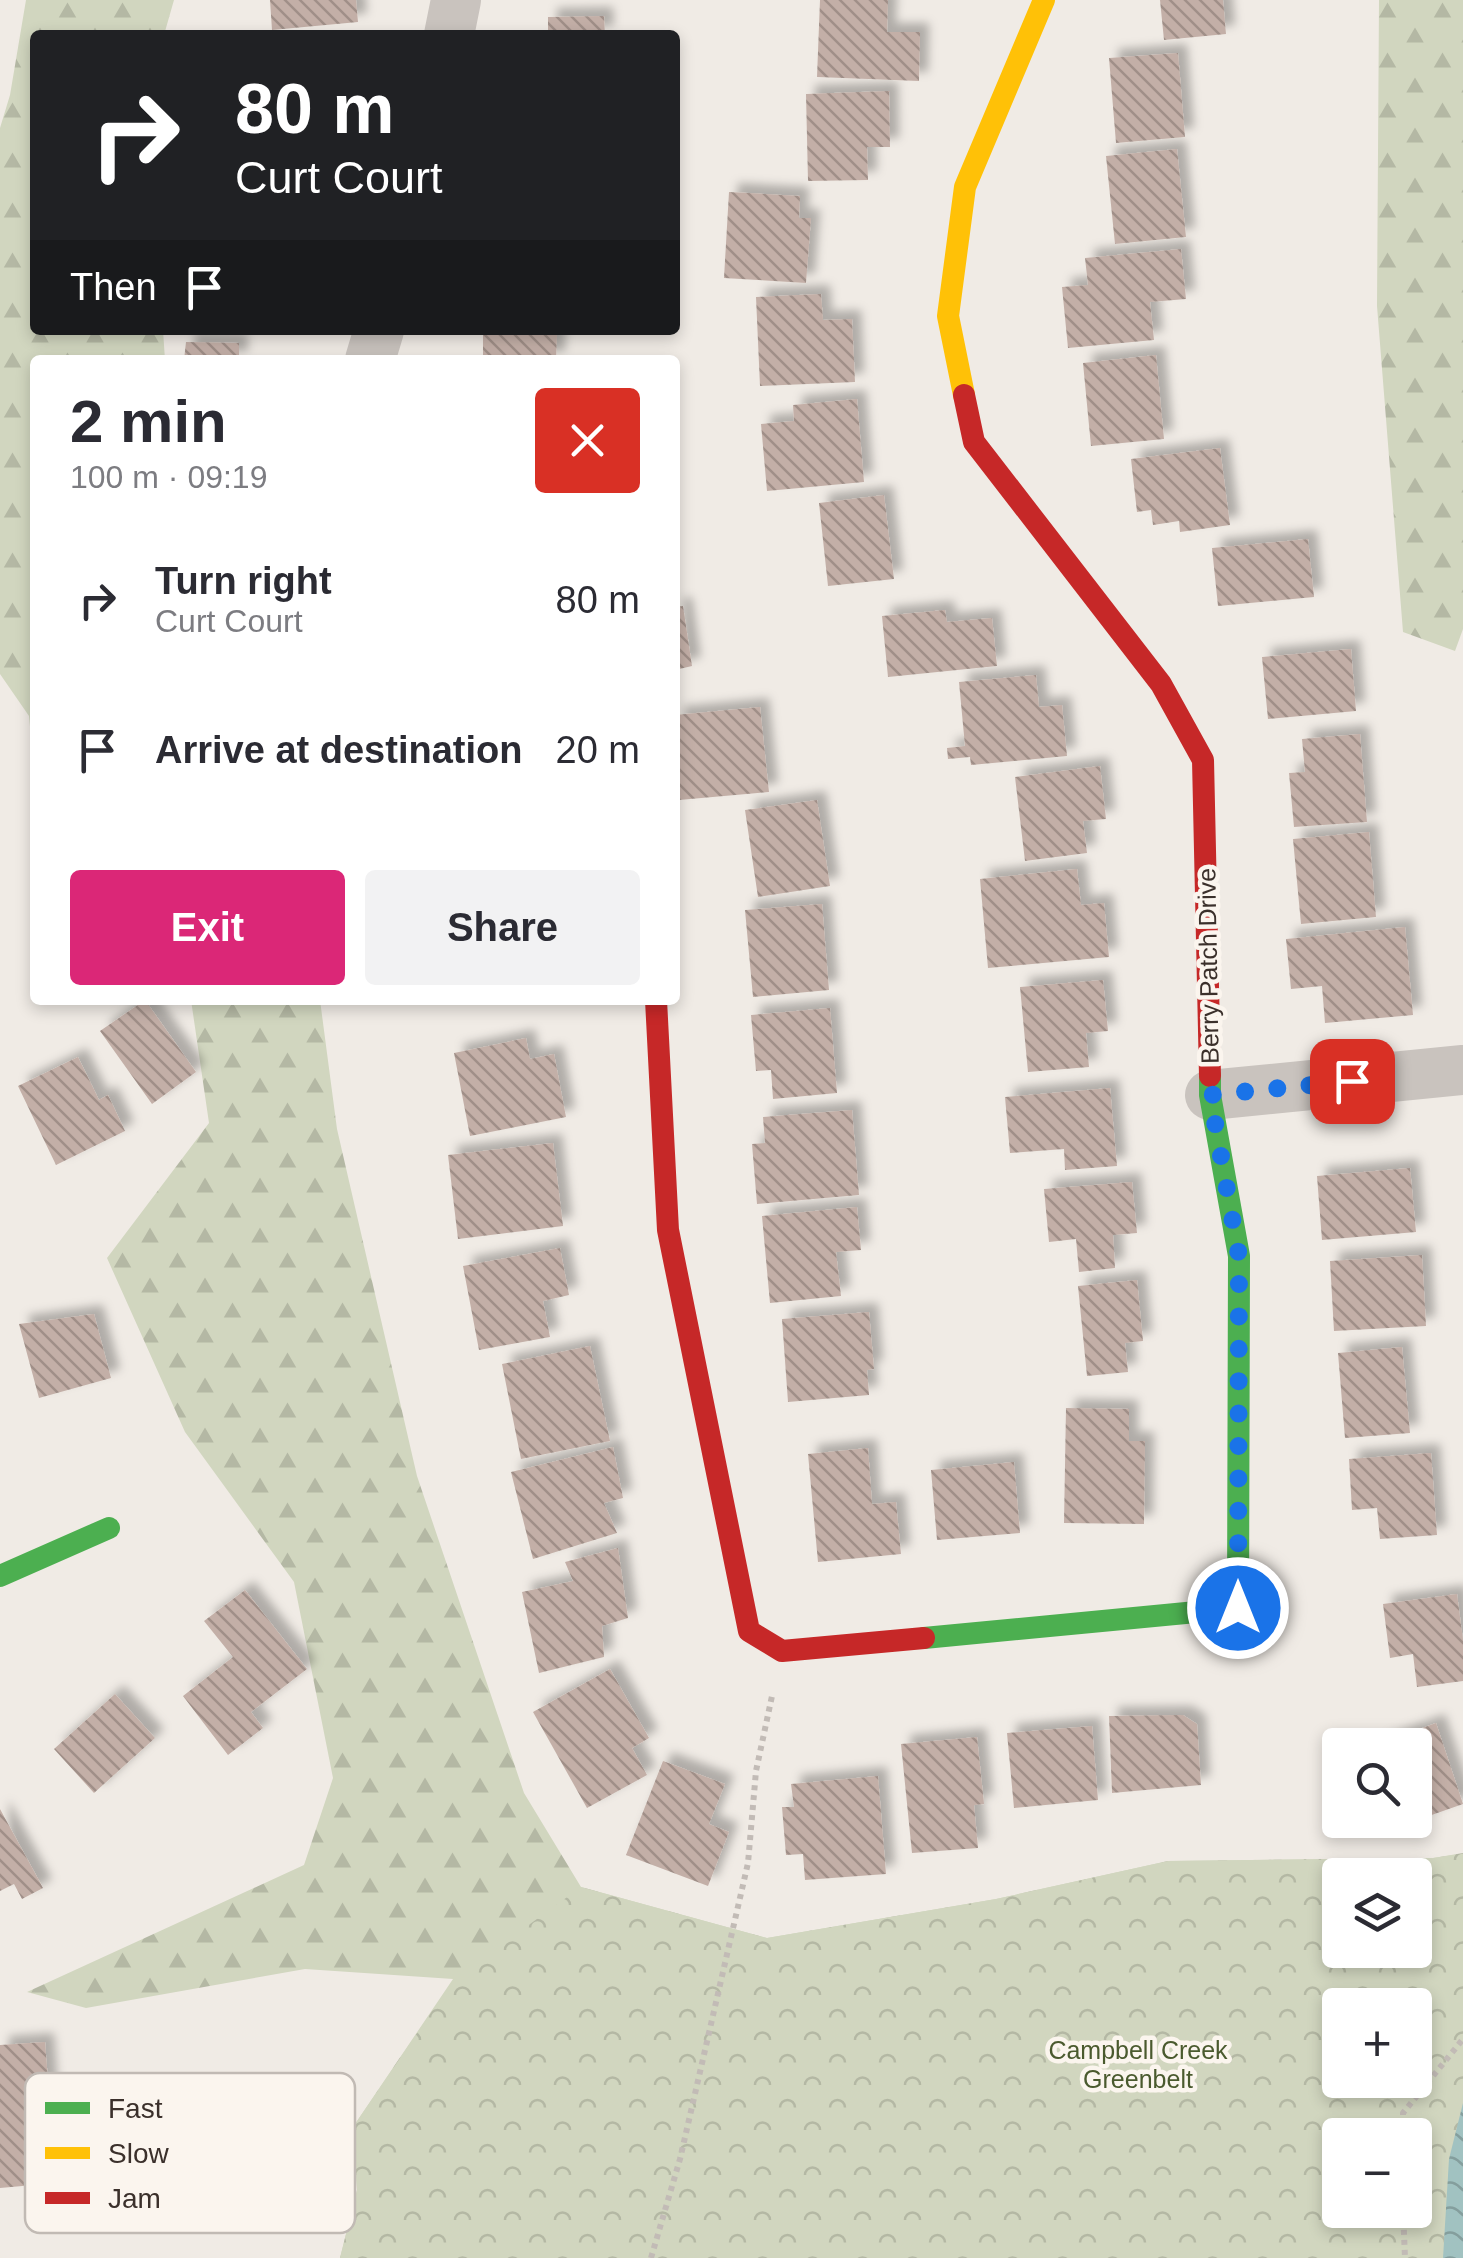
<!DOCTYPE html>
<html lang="en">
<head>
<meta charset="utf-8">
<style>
  :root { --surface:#fff; --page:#f2f2f3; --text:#2b2b33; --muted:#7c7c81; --accent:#db2777 }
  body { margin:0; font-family:Helvetica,sans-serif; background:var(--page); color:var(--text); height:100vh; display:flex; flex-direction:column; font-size:38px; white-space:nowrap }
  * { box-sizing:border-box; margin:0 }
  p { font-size:32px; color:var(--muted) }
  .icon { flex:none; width:55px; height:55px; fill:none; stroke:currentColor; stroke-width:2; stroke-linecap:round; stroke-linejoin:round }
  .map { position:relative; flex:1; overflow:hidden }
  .panel { position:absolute; left:30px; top:355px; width:650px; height:650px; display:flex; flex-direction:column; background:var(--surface); border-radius:10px; box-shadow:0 5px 15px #0003 }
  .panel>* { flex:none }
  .guide { position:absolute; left:30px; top:30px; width:650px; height:305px; border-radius:10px; box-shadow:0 5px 15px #0003; background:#202124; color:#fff; overflow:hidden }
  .buttons { position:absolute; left:1322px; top:1728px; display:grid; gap:20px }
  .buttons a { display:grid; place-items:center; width:110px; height:110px; border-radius:10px; background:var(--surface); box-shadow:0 5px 15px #0003; font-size:50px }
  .pin { position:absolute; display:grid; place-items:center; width:85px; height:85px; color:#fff; margin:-42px; border-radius:20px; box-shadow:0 5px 15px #0006 }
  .me { position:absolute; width:110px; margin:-55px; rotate:0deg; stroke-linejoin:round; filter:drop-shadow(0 0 8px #0008) }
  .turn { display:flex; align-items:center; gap:35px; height:210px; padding:0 40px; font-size:45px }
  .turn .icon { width:130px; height:130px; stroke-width:2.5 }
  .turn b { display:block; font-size:70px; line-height:85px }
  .then { display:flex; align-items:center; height:95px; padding:0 40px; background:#0003; gap:20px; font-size:38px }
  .round { display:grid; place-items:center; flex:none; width:105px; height:105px; border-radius:10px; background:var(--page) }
  .overview { display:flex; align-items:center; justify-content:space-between; height:170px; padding:0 40px }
  h1 { font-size:60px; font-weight:700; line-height:75px }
  .cta { display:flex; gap:20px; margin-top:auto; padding:20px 40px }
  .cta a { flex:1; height:115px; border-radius:10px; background:var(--accent); color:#fff; font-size:40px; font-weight:700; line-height:115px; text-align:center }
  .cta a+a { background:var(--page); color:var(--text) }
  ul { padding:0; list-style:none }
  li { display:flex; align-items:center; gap:30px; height:150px; padding:0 40px }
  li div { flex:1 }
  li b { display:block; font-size:38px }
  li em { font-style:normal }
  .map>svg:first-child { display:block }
  .forest { fill:url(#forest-firs) }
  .park { fill:url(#park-crowns); fill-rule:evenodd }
  .water { fill:url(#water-waves) }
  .building { fill:url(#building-back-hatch); filter:url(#shadow) }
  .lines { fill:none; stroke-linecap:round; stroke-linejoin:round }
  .path { stroke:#c2bbb6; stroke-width:6; stroke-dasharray:5 5; stroke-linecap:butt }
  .street { stroke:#c9c3be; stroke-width:50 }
  .fast { stroke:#4caf50; stroke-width:22 }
  .slow { stroke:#ffc107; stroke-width:22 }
  .jam { stroke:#c62828; stroke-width:22 }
  .route { stroke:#1a73e8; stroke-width:18; stroke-dasharray:0 32.4 }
  .labels { text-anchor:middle; stroke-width:9; stroke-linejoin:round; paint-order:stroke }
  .street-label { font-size:25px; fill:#3b302b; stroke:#fbf5ee }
  .park-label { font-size:25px; fill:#4a5a2e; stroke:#fbf5ee }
  .key { fill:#fbf5ee; stroke:#c1bab4; stroke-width:2.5 }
  .key-label { font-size:28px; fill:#3b302b }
</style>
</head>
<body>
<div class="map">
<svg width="1463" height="2258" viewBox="0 0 1463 2258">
  <defs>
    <pattern id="forest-firs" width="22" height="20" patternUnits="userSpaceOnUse" patternTransform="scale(2.5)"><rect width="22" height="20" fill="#d1d6bf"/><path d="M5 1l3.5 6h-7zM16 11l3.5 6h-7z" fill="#b4b8a4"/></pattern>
    <pattern id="park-crowns" width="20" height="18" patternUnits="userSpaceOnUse" patternTransform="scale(2.5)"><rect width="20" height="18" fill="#d1d6bf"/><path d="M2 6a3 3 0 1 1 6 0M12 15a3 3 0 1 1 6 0" fill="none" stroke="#b4b8a4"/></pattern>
    <pattern id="water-waves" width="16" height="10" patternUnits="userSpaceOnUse" patternTransform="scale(2.5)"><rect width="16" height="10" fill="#a1c2c1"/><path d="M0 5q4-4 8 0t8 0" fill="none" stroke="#849e9d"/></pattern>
    <pattern id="building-back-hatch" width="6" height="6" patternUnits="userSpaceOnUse" patternTransform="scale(2.5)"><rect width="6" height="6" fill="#c3afa7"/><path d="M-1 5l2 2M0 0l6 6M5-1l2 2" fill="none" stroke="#a08f88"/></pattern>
    <filter id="shadow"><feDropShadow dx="9" dy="-9" stdDeviation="5" flood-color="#0004"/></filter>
  </defs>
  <rect width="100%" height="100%" fill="#f0ebe5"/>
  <!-- forest -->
  <path class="forest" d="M 26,0 L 174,0 L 164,35 L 35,35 L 35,330 L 163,330 L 165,360 L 35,360 L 35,779 L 29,716 L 0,674 L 0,128 L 10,95 Z
    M 1379,0 L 1463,0 L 1463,629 L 1455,651 L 1403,632 L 1377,306 Z
    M 191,1000 L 320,1000 L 337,1129 L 417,1476 L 524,1793 L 581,1887 L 767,1938 L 996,1899 L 1168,1861 L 1433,1858 L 1460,1854 L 1415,1875 L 1340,1875 L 1340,1950 L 340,2258 L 357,2190 L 353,2127 L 453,1979 L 305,1969 L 86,2008 L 27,1992 L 304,1865 L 333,1778 L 294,1582 L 185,1432 L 107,1258 L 209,1123 Z"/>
  <!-- park -->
  <path class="park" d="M 1463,1853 L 1463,2258 L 340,2258 L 357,2190 L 353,2127 L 454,1979 L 581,1887 L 767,1938 L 996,1899 L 1168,1861 L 1433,1858 ZM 1340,1875 L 1415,1875 L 1415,1950 L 1340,1950 ZM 1340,2005 L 1415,2005 L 1415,2080 L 1340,2080 ZM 1340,2135 L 1415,2135 L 1415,2210 L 1340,2210 Z"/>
  <!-- water -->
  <path class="water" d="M 1463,2103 L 1463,2258 L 1443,2258 L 1449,2159 Z"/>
  <!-- building -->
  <path class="building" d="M 270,0 L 356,0 L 358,22 L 272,30 Z
    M 820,0 L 888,0 L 887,32 L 920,32 L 919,81 L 817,77 Z
    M 1160,0 L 1223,0 L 1226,34 L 1164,40 Z
    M 604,16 L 605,35 L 548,35 L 548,17 Z
    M 1178,53 L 1185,137 L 1116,143 L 1109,58 Z
    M 889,91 L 890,147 L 867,147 L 868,180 L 808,181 L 806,94 Z
    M 1177,149 L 1186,237 L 1115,244 L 1106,156 Z
    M 729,192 L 800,196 L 799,218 L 811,218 L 806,283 L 724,278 Z
    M 1181,249 L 1186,299 L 1150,302 L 1154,340 L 1068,348 L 1062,287 L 1088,285 L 1085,258 Z
    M 821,294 L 823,320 L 852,319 L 855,382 L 760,386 L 756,297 Z
    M 483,333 L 557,335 L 556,360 L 483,360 Z
    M 186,342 L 239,343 L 239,360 L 184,360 Z
    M 1156,355 L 1164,439 L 1091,446 L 1083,363 Z
    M 857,399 L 864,482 L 767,491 L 761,424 L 794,421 L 793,405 Z
    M 1220,448 L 1230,525 L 1180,532 L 1179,521 L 1153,525 L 1151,510 L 1137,512 L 1131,459 Z
    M 884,495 L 894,579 L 828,586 L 819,503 Z
    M 1308,539 L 1314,597 L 1218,606 L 1212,548 Z
    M 683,606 L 692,666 L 675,670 L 675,607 Z
    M 945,610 L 947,622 L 992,618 L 997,666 L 888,677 L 882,616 Z
    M 1351,649 L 1356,711 L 1268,719 L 1262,657 Z
    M 1036,675 L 1039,707 L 1062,705 L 1067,756 L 971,765 L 970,757 L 948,759 L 947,748 L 965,746 L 959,682 Z
    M 760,707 L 769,792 L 679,800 L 675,715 Z
    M 1360,734 L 1367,822 L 1294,827 L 1289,773 L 1305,772 L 1302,739 Z
    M 1100,766 L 1106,819 L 1083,821 L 1087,853 L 1025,861 L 1015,777 Z
    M 817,800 L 830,886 L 758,897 L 745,810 Z
    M 1369,832 L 1376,917 L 1301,924 L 1293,839 Z
    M 1077,869 L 1081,905 L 1104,903 L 1109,957 L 988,968 L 980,879 Z
    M 822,904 L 829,990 L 753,997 L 745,910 Z
    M 1405,927 L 1413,1015 L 1325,1023 L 1322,986 L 1291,989 L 1286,939 Z
    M 1103,980 L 1108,1031 L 1086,1033 L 1089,1067 L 1028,1072 L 1020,987 Z
    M 145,1000 L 196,1072 L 152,1104 L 100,1031 Z
    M 830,1008 L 837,1093 L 773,1099 L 771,1070 L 756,1071 L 751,1015 Z
    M 526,1038 L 530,1059 L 554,1054 L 566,1117 L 470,1136 L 454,1053 Z
    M 78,1057 L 99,1100 L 108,1095 L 125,1131 L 56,1165 L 18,1086 Z
    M 1110,1088 L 1117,1166 L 1065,1170 L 1064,1149 L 1010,1153 L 1005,1097 Z
    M 852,1110 L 859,1195 L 757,1204 L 752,1144 L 765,1143 L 763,1117 Z
    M 553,1143 L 563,1226 L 458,1239 L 448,1155 Z
    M 1410,1168 L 1416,1232 L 1322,1240 L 1317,1176 Z
    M 1132,1182 L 1137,1233 L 1113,1235 L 1115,1268 L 1079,1272 L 1076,1239 L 1049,1242 L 1044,1189 Z
    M 857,1207 L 861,1250 L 836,1252 L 841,1296 L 770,1303 L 762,1216 Z
    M 560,1248 L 569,1295 L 543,1301 L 550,1337 L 479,1350 L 463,1266 Z
    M 1422,1255 L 1426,1326 L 1334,1331 L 1330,1261 Z
    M 1137,1280 L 1143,1341 L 1125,1343 L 1128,1372 L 1087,1376 L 1078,1286 Z
    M 869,1312 L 874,1369 L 867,1370 L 869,1395 L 788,1402 L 782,1319 Z
    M 94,1314 L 111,1378 L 39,1398 L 19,1324 Z
    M 590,1346 L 610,1441 L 521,1459 L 502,1364 Z
    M 1402,1347 L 1410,1433 L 1345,1438 L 1338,1353 Z
    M 1066,1408 L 1129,1409 L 1129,1441 L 1145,1441 L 1144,1524 L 1064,1523 Z
    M 613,1447 L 623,1498 L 604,1503 L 617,1533 L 533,1559 L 511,1472 Z
    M 868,1448 L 872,1504 L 896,1502 L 901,1554 L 818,1562 L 808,1454 Z
    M 1431,1453 L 1437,1535 L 1380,1539 L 1377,1508 L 1352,1510 L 1349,1459 Z
    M 1014,1462 L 1020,1533 L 937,1540 L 931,1470 Z
    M 618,1548 L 628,1618 L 602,1626 L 604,1657 L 539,1673 L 522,1592 L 573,1581 L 565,1562 Z
    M 245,1590 L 307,1669 L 251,1712 L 263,1728 L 228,1755 L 183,1696 L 233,1657 L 204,1621 Z
    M 1457,1594 L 1463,1640 L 1463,1681 L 1417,1687 L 1413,1654 L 1390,1658 L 1383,1604 Z
    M 610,1669 L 649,1738 L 632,1748 L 647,1775 L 587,1808 L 533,1712 Z
    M 115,1694 L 155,1738 L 94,1793 L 54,1749 Z
    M 1183,1715 L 1197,1724 L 1201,1785 L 1112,1793 L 1109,1716 Z
    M 1436,1723 L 1463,1804 L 1366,1838 L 1359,1820 L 1415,1820 L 1415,1745 L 1376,1745 Z
    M 1092,1726 L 1098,1800 L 1014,1808 L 1007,1733 Z
    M 977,1737 L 984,1804 L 974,1805 L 978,1848 L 912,1853 L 901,1744 Z
    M 663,1761 L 725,1784 L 709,1824 L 729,1832 L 708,1886 L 626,1855 Z
    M 878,1776 L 886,1874 L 805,1880 L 803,1854 L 786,1855 L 782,1807 L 794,1807 L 791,1784 Z
    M 0,1809 L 43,1888 L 22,1899 L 14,1884 L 0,1891 Z
    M 45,2042 L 56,2183 L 0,2188 L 0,2045 Z"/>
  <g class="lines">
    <!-- path -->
    <path class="path" d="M 1403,2135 L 1403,2113 L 1463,2039
      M 1403,2210 L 1405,2258
      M 651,2258 L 680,2159 L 748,1863 L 756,1771 L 772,1696"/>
    <!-- street -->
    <path class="street" d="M 449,35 L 456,0
      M 370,360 L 379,330
      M 1210,1095 L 1463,1070"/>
    <!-- fast -->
    <path class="fast" d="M 0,1576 L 109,1528
      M 924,1638 L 1238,1608 L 1239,1256 L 1210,1095 L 1210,1076"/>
    <!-- slow -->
    <path class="slow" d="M 964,395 L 948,316 L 965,187 L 1044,0"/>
    <!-- jam -->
    <path class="jam" d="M 964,395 L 974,442 L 1161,684 L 1203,760 L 1210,1076
      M 656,1000 L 668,1230 L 749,1631 L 782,1651 L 924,1638"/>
  </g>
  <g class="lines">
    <!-- route -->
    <path class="route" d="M 1238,1608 L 1239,1256 L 1210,1095 L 1352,1081"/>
  </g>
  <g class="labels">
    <!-- street labels -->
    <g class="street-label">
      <text transform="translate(1208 966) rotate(-91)" y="9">Berry Patch Drive</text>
    </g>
    <!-- park labels -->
    <g class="park-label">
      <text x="1138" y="2059">Campbell Creek<tspan x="1138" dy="29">Greenbelt</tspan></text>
    </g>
  </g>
  <!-- legend -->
  <rect x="25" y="2073" width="330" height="160" rx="15" class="key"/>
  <rect x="45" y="2102" width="45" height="12" fill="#4caf50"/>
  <rect x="45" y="2147" width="45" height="12" fill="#ffc107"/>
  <rect x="45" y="2192" width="45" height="12" fill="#c62828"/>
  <g class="key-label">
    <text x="108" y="2118">Fast</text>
    <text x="108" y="2163">Slow</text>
    <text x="108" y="2208">Jam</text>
  </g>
</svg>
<div class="buttons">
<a><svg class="icon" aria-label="search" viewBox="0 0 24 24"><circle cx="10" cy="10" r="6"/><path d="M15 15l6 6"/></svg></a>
<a><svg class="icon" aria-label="layers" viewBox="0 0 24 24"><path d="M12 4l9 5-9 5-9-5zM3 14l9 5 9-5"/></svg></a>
<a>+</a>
<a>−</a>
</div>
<div class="pin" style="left:1352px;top:1081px;background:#d93025"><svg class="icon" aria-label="arrive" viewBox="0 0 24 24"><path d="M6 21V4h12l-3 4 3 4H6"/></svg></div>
<svg class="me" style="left:1238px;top:1608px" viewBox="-20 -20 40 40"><circle r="17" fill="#1a73e8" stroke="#fff" stroke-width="3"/><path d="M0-11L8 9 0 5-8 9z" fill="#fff"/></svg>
<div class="guide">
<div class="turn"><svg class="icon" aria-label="right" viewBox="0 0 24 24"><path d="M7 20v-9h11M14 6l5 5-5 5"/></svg><div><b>80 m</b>Curt Court</div></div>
<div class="then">Then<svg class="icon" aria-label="arrive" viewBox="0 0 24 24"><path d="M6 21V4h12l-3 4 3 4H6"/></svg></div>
</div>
<section class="panel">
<div class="overview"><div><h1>2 min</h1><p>100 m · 09:19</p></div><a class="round" style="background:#d93025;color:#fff"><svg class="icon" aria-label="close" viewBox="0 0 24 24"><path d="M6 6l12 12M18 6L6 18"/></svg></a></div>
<ul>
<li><svg class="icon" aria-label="right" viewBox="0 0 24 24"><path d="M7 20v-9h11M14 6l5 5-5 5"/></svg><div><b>Turn right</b><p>Curt Court</p></div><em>80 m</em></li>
<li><svg class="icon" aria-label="arrive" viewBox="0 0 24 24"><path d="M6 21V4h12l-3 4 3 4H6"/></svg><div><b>Arrive at destination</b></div><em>20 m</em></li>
</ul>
<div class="cta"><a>Exit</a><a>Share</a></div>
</section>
</div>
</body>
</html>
